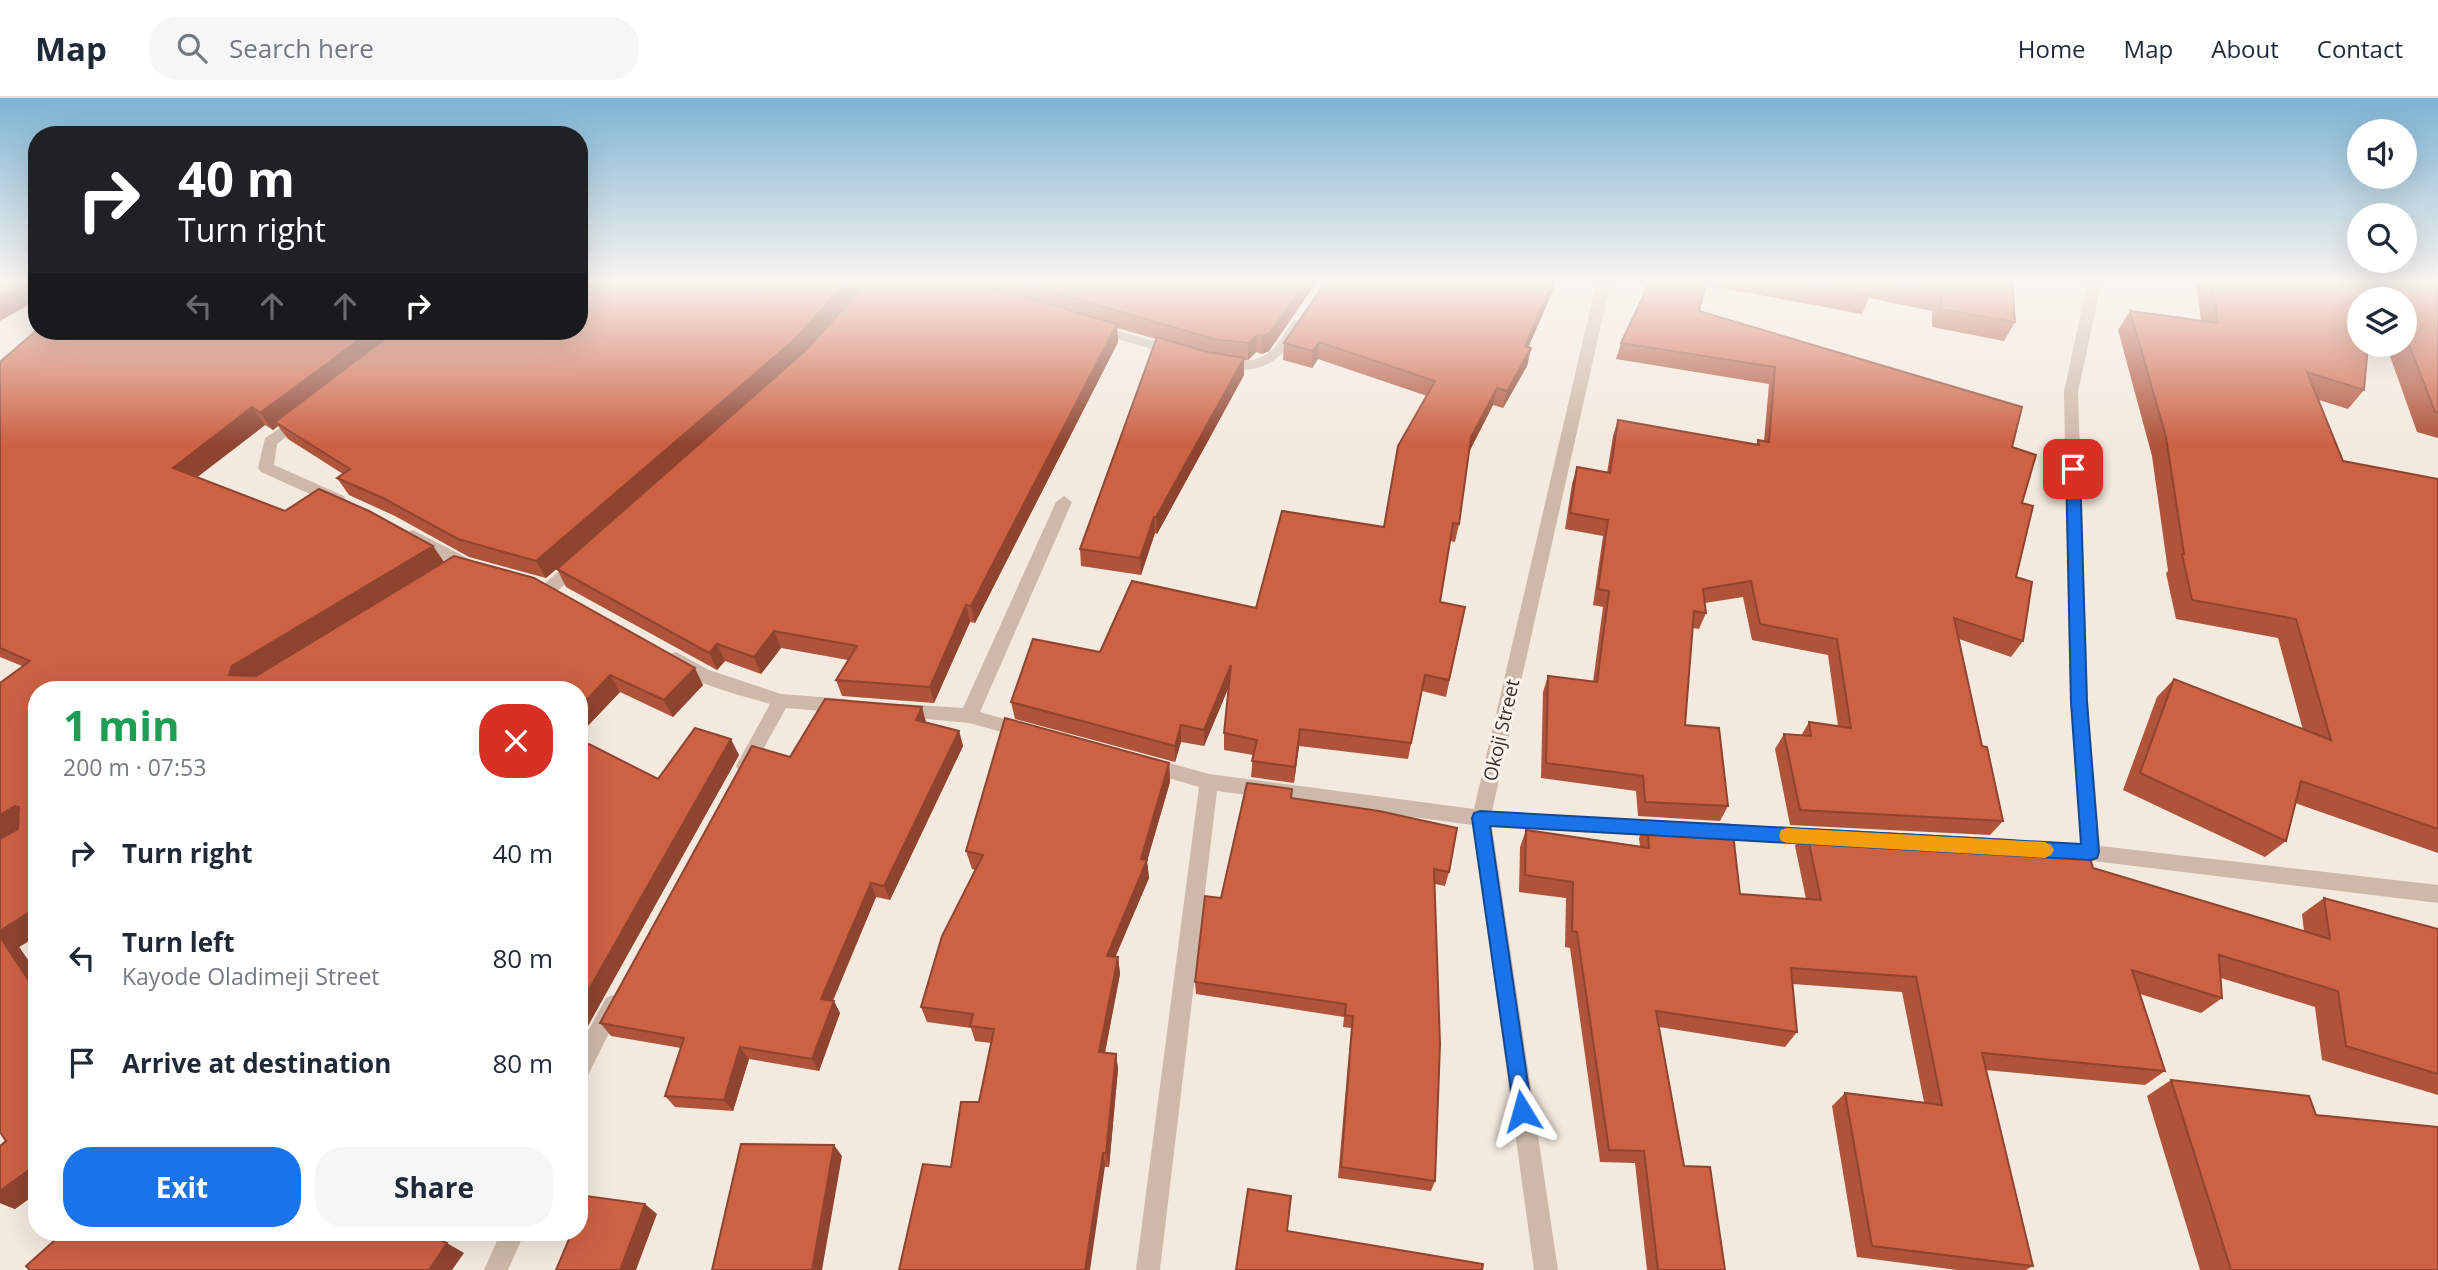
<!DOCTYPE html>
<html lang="en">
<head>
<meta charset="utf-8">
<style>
  :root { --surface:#fff; --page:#f6f6f7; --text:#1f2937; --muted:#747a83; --line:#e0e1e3; --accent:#1a73e8 }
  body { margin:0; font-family:"Open Sans",sans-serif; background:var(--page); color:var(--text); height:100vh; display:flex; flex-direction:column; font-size:26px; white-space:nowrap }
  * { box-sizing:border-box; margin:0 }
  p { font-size:23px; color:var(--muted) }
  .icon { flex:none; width:38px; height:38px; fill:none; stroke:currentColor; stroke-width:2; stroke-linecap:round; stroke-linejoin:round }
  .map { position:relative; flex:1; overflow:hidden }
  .panel { position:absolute; left:28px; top:583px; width:560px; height:560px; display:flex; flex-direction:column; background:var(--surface); border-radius:28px; box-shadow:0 7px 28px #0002 }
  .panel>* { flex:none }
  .top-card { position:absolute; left:28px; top:28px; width:560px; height:214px; border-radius:28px; box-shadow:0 7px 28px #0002; background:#202124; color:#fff; overflow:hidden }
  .tools { position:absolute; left:2347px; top:21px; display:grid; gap:14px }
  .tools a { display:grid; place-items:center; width:70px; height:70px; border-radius:50%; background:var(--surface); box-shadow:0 7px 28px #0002; font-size:35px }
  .pin { position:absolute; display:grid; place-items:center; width:60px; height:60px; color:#fff; margin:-30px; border-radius:14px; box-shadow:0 4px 10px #0006 }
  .me { position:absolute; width:77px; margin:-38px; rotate:352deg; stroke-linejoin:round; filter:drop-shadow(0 0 5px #0008) }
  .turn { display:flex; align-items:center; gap:24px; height:147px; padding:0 35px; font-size:32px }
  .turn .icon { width:91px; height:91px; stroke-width:2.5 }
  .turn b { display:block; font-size:49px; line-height:60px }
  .lanes { display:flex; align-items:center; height:66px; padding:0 35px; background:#0003; justify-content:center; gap:35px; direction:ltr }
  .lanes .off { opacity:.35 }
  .round { display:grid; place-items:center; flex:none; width:74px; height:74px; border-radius:28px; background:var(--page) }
  .summary { display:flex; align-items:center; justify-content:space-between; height:119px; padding:0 35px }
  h1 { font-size:42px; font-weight:700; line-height:52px; color:#1e9e55 }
  .action { display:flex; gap:14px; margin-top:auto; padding:14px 35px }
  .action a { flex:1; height:80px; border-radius:28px; background:var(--accent); color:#fff; font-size:28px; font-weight:700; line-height:80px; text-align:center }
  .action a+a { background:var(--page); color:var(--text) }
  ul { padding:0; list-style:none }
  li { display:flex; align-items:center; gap:21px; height:105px; padding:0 35px }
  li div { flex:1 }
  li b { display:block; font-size:26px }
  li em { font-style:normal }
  header { display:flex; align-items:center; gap:42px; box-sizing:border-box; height:98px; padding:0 35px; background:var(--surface); border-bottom:2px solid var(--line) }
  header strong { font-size:33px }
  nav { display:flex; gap:38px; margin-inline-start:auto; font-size:24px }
  .search { width:490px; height:63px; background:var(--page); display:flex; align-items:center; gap:18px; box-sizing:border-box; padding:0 24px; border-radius:28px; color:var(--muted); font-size:26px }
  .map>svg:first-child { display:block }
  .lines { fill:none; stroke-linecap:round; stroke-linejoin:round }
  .minor { fill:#cdb8a9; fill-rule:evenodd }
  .wall { fill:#af533a }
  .shaded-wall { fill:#8f4430 }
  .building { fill:#cc6144; stroke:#8f4430; stroke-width:2 }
  .route { fill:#1a73e8; stroke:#114b97; stroke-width:2 }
  .slow { fill:#f59e0b }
  .labels { text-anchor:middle; stroke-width:6; stroke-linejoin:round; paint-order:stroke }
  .street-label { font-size:19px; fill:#3a2e29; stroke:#fbf3eb }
</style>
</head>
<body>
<header>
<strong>Map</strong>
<div class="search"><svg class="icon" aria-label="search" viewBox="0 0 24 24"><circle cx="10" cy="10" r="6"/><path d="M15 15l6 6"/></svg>Search here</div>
<nav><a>Home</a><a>Map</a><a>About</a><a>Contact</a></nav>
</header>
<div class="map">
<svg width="2438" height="1172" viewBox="0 0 2438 1172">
  <rect width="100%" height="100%" fill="#f4e9de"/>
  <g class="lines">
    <!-- minor -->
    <path class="minor" d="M 1597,182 L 1611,182 L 1492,713 L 1669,723 L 1676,725 L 1678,731 L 1676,737 L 1669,739 L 1492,729 L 1558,1172 L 1534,1172 L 1473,727 L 1217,693 L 1160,1172 L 1136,1172 L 1199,689 L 1142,672 L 1139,667 L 1142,662 L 1148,659 L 1209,676 L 1474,711 Z
      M 2088,182 L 2102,182 L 2078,294 L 2088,604 L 2100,748 L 2438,787 L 2438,805 L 2060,759 L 2057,753 L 2060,747 L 2067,745 L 2081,746 L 2070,604 L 2064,294 Z
      M 1298,222 L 1305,226 C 1287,253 1272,274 1236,272 C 1228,271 1221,271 1216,266 C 1226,256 1246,266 1259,260 C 1275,254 1284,236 1293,223 Z
      M 1095,226 L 1181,251 L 1183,254 L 1176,258 L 1090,233 L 1090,227 Z
      M 301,316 L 308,321 L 277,346 L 274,367 L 344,398 L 346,402 L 344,406 L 332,406 L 261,374 L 258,370 L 265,340 Z
      M 1064,398 L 1072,404 L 980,614 L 1030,628 L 1033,633 L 1030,638 L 1024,640 L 969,625 L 896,618 L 893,613 L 896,608 L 902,606 L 963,610 L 1056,404 Z
      M 413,432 L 469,461 L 471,465 L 469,469 L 455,476 L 449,474 L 447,470 L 450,465 L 407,442 L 405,438 L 407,434 Z
      M 579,459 L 587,465 L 585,469 L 556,494 L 544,494 L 542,490 L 544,486 L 573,461 Z
      M 676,554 L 709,572 L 781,596 L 846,601 L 852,603 L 855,608 L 852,613 L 846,615 L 786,610 L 751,673 L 745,676 L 739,673 L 736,668 L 770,606 C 745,598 680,584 667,561 L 670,556 Z
      M 1710,725 L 1826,732 L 1833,734 L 1836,740 L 1833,746 L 1826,748 L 1710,741 L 1703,739 L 1700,733 L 1703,727 Z
      M 613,897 L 620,900 L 623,907 L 587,979 L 579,982 L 579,950 L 606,900 Z
      M 501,1134 L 525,1134 L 508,1172 L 484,1172 Z"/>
  </g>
  <!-- wall -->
  <path class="wall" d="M 579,182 L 868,182 L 801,257 L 807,251 L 869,182 L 1318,182 L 1269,253 L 1262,256 L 1256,254 L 1248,262 L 1244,262 L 1244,277 L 1157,436 L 1155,435 L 1141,477 L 1081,468 L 1080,451 L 1156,241 L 1117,230 L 1118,244 L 975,525 L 970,524 L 934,605 L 842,598 L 836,582 L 848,562 L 781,550 L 761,576 L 725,563 L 717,572 L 566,489 L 557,471 L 652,388 L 546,480 L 469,459 L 395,418 L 349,397 L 337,380 L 343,376 L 288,341 L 278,328 L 273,332 L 265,327 L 197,379 L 285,413 L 444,464 L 703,587 L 673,619 L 620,594 L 580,636 L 579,635 L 579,592 L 37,592 L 37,838 L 19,849 L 37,875 L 37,1095 L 15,1111 L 0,1105 L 0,1048 L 6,1043 L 0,1034 L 22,568 L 0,559 L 0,264 L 579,233 Z
    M 1327,182 L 1555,182 L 1552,195 L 1528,249 L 1531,250 L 1527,268 L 1503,310 L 1493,307 L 1469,354 L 1459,426 L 1455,444 L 1450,443 L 1440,504 L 1465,509 L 1446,599 L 1422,593 L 1408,661 L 1299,648 L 1294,685 L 1251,679 L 1253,657 L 1224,652 L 1224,635 L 1229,588 L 1204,648 L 1181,644 L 1175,664 L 1015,621 L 1011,604 L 1100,554 L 1256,510 L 1384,429 L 1427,298 L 1318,261 L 1312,270 L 1283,262 L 1284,245 Z
    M 1707,182 L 2012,182 L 2015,224 L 2004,243 L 1932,229 L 1932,213 L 1869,200 L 1862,216 L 1706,187 Z
    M 2196,182 L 2438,182 L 2438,340 L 2417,334 L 2386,247 L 2404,247 L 2404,201 L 2359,201 L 2364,292 L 2348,311 L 2319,302 L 2343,363 L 2438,381 L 2438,755 L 2295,705 L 2286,743 L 2265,759 L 2123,692 L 2157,599 L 2174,581 L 2303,632 L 2278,540 L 2176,521 L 2166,475 L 2168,473 L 2152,358 L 2118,232 L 2130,213 L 2201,222 Z
    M 1699,213 L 2012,349 L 2022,405 L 2016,479 L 2023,543 L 2011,559 L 1959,541 L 1982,648 L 2003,723 L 1990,737 L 1790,727 L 1775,651 L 1784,636 L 1801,638 L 1809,624 L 1838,628 L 1828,557 L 1752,542 L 1743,499 L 1705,505 L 1706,515 L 1699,531 L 1693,530 L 1685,627 L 1728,708 L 1720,723 L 1638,718 L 1636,693 L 1541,680 L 1543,594 L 1548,578 L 1593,584 L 1603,509 L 1593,507 L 1603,438 L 1565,431 L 1572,386 L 1577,369 L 1607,375 L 1613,338 L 1618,322 L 1756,347 L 1758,342 L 1764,343 L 1769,286 L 1616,261 L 1621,245 Z
    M 926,624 L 959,633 L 963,648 L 890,802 L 876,799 L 833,903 L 840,915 L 819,973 L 749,961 L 733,1013 L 675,1009 L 665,998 L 681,950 L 611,938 L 600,925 L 790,659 Z
    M 579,656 L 658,681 L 739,657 L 585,933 L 579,932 Z
    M 1169,665 L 1170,684 L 1147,763 L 1149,780 L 1115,859 L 1118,859 L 1120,876 L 1105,955 L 1116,956 L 1118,971 L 1109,1069 L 951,1069 L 979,1004 L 991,945 L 975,943 L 971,930 L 927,924 L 921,909 L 975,772 L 972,771 L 966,753 Z
    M 1292,691 L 1291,700 L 1449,774 L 1445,788 L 1435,786 L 1435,1083 L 1431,1093 L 1338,1080 L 1351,930 L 1343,929 L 1344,919 L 1196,896 L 1195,884 Z
    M 1647,723 L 1740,796 L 1806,801 L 1795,748 L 1806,731 L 2093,770 L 2304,833 L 2302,816 L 2324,800 L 2438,831 L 2438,997 L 2322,962 L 2315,909 L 2221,880 L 2222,900 L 2201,915 L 2140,896 L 2165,973 L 2145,987 L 1985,972 L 2033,1168 L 2026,1172 L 1957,1172 L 1857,1159 L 1832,1008 L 1845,995 L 1924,1004 L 1902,894 L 1793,886 L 1797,934 L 1785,949 L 1659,929 L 1684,1068 L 1725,1172 L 1647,1172 L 1635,1065 L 1600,1064 L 1570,850 L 1565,849 L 1566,800 L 1519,794 L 1520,749 L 1526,732 L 1640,748 L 1639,740 Z
    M 2171,982 L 2316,1017 L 2438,1172 L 2200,1172 L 2147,998 Z"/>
  <!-- shaded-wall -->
  <path class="shaded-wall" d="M 30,182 L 37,182 L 37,202 L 0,223 L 0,199 Z
    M 848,182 L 868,182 L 799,259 L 546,480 L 536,463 Z
    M 1307,182 L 1318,182 L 1269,253 L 1262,256 L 1262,238 Z
    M 1554,182 L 1555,182 L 1552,195 L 1521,266 L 1525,248 Z
    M 1117,226 L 1118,244 L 975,525 L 971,508 Z
    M 371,233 L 405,233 L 275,324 L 278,328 L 273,332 L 260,315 Z
    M 1257,237 L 1256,254 L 1248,262 L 1248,245 Z
    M 1319,244 L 1318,261 L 1312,270 L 1313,253 Z
    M 1531,250 L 1527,268 L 1503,310 L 1507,293 Z
    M 1244,260 L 1244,277 L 1157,436 L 1156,419 Z
    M 1497,290 L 1493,307 L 1468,356 L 1471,339 Z
    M 252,309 L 265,327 L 187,387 L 173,370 Z
    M 1154,419 L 1155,435 L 1141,477 L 1140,460 Z
    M 433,448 L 445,465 L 245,592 L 229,577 L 232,568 Z
    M 966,507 L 970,524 L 934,605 L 930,589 Z
    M 774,533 L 781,550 L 761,576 L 754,559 Z
    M 717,546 L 725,563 L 717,572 L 709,555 Z
    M 1231,567 L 1231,584 L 1204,648 L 1204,632 Z
    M 695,570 L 703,587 L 673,619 L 664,602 Z
    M 610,577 L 620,594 L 580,636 L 579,610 Z
    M 922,609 L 926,624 L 920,637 L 916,622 Z
    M 1181,627 L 1181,644 L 1175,664 L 1175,648 Z
    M 1300,631 L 1299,648 L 1294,685 L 1295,669 Z
    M 959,633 L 963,648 L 890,802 L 884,788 Z
    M 731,641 L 739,657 L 585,933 L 579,926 L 579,909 Z
    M 1169,665 L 1170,684 L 1147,763 L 1149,780 L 1109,874 L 1107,858 L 1141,761 Z
    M 15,708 L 36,724 L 0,745 L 0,717 Z
    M 871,785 L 876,799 L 828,913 L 821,901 Z
    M 37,809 L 37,838 L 19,849 L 37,875 L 37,895 L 0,839 L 0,833 Z
    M 1118,859 L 1120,876 L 1102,969 L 1099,954 Z
    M 834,903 L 840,915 L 819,973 L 812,961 Z
    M 740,949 L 749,961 L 733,1013 L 724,1002 Z
    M 1116,956 L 1118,971 L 1109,1069 L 1106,1055 Z
    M 834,1047 L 842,1058 L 822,1172 L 812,1172 Z
    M 1103,1055 L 1105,1068 L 1090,1172 L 1085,1172 Z
    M 37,1066 L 37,1095 L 15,1111 L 0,1105 L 0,1093 Z
    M 645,1106 L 657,1116 L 636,1172 L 620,1172 Z
    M 447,1145 L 464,1155 L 452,1172 L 429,1172 Z"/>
  <!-- building -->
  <path class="building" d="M 0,182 L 30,182 L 0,199 Z
    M 579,182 L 848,182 L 794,242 L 536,463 L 458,441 L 383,400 L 337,380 L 350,371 L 275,324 L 395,233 L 579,233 Z
    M 869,182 L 965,182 L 1117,226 L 971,508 L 966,507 L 930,589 L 836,582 L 857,548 L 774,533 L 754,559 L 717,546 L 709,555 L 557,471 L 807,251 Z
    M 1012,182 L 1307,182 L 1270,235 L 1262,238 L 1257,237 L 1248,245 L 1214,241 Z
    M 1327,182 L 1554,182 L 1525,248 L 1531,250 L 1507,293 L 1497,290 L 1471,339 L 1459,426 L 1453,425 L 1440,504 L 1465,509 L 1449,582 L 1425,577 L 1411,645 L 1300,631 L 1295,669 L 1252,663 L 1257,642 L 1224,635 L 1231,567 L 1204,632 L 1181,627 L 1175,648 L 1011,604 L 1033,541 L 1100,554 L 1132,483 L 1256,510 L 1282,413 L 1384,429 L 1398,348 L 1435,283 L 1319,244 L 1313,253 L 1284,245 Z
    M 1651,182 L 1696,182 L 1706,184 L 1699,213 L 2022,309 L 2012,349 L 2036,357 L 2022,405 L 2033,408 L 2016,479 L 2032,484 L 2023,543 L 1954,520 L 1982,648 L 1987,649 L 2003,723 L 1800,712 L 1784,636 L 1811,638 L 1809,624 L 1851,630 L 1837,541 L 1760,526 L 1751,483 L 1703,491 L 1706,515 L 1694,513 L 1685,627 L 1719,630 L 1728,708 L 1645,704 L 1643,678 L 1546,665 L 1548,578 L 1597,584 L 1609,493 L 1598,491 L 1608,422 L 1570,415 L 1577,369 L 1610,375 L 1618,322 L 1759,347 L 1758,342 L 1769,344 L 1775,269 L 1621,245 Z
    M 1785,182 L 1872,182 L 1870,197 Z
    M 1877,182 L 2012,182 L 2015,224 L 1941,211 L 1941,194 Z
    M 2211,182 L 2374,182 L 2372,201 L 2359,201 L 2359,247 L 2368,247 L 2364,292 L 2307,274 L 2343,363 L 2438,381 L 2438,731 L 2301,683 L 2286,743 L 2140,675 L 2174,581 L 2331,642 L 2296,521 L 2192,502 L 2182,456 L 2184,456 L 2166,339 L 2130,213 L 2218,225 Z
    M 2385,182 L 2438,182 L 2438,315 L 2435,314 L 2404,233 L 2404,201 L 2392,201 Z
    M 37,232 L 371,233 L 260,315 L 252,309 L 173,370 L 285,413 L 319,391 L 369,413 L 433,448 L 232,568 L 229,577 L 256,578 L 454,458 L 534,480 L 695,570 L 664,602 L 610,577 L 579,610 L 579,592 L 508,592 L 501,588 L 495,592 L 37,592 L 37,809 L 0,833 L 0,741 L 18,731 L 19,709 L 15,708 L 0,717 L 0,585 L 30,563 L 0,550 L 0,264 Z
    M 1157,239 L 1207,254 L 1244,260 L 1156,419 L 1154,419 L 1140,460 L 1080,451 Z
    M 825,601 L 922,609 L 916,622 L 959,633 L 884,788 L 871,785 L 821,901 L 834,903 L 812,961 L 740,949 L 724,1002 L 665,998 L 684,940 L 600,925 L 752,648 L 790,659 Z
    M 1005,620 L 1169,665 L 1141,761 L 1147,762 L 1107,858 L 1118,859 L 1099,954 L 1116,956 L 1106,1055 L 1103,1055 L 1085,1172 L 899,1172 L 923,1066 L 951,1069 L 961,1004 L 979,1004 L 994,931 L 970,928 L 973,916 L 921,909 L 942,838 L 983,757 L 966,753 Z
    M 695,630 L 731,641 L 579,909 L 579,656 L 589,646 L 658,681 Z
    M 1247,685 L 1292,691 L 1291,700 L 1379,713 L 1457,730 L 1449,774 L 1434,771 L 1440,946 L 1435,1083 L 1341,1069 L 1353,918 L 1345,917 L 1346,906 L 1195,884 L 1205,798 L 1221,800 Z
    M 1647,723 L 1732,727 L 1740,796 L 1821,802 L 1806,731 L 2010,742 L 2088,753 L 2093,770 L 2330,841 L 2324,800 L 2438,831 L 2438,976 L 2346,948 L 2338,893 L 2219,857 L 2222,900 L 2132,872 L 2165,973 L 1982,955 L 2033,1168 L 1872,1148 L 1845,995 L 1942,1007 L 1916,879 L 1791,870 L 1797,934 L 1656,913 L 1684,1068 L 1710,1069 L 1725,1172 L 1658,1172 L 1644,1053 L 1609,1052 L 1577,834 L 1572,833 L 1573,784 L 1525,777 L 1526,732 L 1649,750 Z
    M 0,839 L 37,895 L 37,1066 L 0,1093 L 0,1048 L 6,1043 L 0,1034 Z
    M 2171,982 L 2309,998 L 2316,1017 L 2438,1029 L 2438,1172 L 2231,1172 Z
    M 741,1046 L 834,1047 L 812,1172 L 712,1172 Z
    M 1248,1091 L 1291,1098 L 1287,1133 L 1483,1166 L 1482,1172 L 1236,1172 Z
    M 586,1098 L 645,1106 L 620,1172 L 556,1172 L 572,1134 L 579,1134 L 579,1116 Z
    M 64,1134 L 422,1134 L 447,1145 L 429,1172 L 30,1172 L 26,1168 Z"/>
  <!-- sky -->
  <linearGradient id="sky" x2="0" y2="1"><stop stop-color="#7cb3d3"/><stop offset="0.53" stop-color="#faf5f0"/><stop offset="1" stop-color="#faf5f0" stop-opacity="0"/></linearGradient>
  <rect width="2438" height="346" fill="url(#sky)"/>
  <!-- route -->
  <path class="route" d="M 2073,366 L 2080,371 L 2087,604 L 2099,754 L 2097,760 L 2091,762 L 1490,728 L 1532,1013 L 1530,1020 L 1522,1023 L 1515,1020 L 1472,720 L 1474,715 L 1480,713 L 2081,746 L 2071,604 L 2066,371 Z"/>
  <!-- slow -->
  <path class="slow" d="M 1787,730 L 2045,744 L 2051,747 L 2054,752 L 2051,757 L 2045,760 L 1787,745 L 1781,743 L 1779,738 L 1781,732 Z"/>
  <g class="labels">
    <!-- street labels -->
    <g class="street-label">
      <text transform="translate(1501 632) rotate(-77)" y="7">Okoji Street</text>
    </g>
  </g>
</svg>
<div class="tools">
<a><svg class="icon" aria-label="sound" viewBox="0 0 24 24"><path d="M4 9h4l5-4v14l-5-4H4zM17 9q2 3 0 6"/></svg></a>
<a><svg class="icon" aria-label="search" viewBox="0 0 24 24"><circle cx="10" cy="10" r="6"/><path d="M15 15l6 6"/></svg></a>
<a><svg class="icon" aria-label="layers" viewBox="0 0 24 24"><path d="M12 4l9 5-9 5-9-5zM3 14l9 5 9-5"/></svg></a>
</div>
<div class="pin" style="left:2073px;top:371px;background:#d93025"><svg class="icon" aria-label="arrive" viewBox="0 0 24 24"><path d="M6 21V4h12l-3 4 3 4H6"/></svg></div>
<svg class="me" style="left:1522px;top:1013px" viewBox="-20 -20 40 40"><path d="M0-17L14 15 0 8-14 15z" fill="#1a73e8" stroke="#fff" stroke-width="4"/></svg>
<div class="top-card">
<div class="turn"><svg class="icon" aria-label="right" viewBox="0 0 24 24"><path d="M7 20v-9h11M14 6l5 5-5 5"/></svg><div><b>40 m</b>Turn right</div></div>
<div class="lanes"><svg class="icon off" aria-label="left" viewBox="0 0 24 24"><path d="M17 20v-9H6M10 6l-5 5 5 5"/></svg><svg class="icon off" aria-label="ahead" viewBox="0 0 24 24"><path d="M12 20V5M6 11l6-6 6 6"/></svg><svg class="icon off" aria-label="ahead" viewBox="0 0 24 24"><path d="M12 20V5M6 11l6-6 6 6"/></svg><svg class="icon" aria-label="right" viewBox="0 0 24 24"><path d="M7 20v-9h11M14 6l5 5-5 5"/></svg></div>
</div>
<section class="panel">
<div class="summary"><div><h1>1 min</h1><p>200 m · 07:53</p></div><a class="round" style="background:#d93025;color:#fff"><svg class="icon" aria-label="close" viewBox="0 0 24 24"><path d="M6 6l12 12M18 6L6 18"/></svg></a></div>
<ul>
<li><svg class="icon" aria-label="right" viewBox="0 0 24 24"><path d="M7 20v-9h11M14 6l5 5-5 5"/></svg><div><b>Turn right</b></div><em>40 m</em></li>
<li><svg class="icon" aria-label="left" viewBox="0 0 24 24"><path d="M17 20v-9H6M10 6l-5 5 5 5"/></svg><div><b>Turn left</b><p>Kayode Oladimeji Street</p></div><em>80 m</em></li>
<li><svg class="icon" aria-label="arrive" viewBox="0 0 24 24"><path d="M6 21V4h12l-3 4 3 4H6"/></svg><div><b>Arrive at destination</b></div><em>80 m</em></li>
</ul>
<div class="action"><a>Exit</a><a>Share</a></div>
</section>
</div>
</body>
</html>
